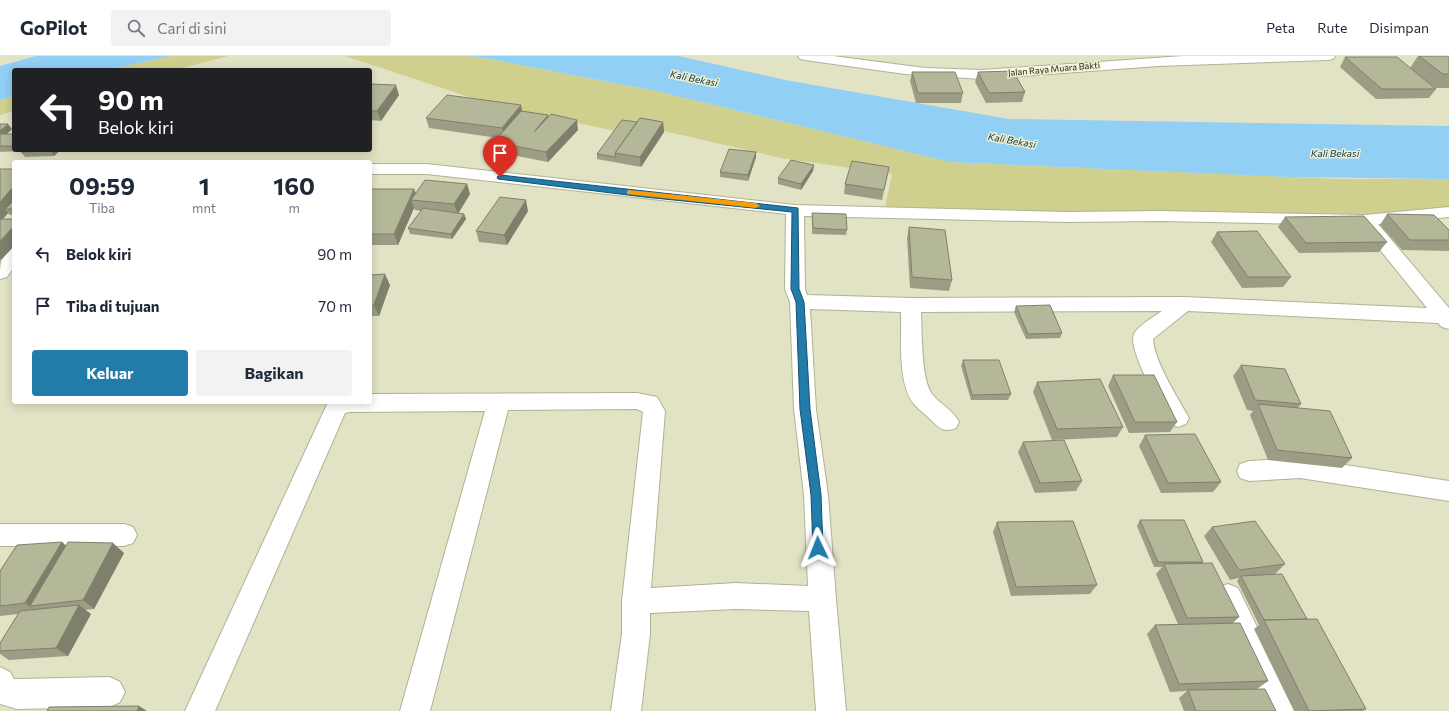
<!DOCTYPE html>
<html lang="id">
<head>
<meta charset="utf-8">
<style>
  :root { --surface:#fff; --page:#f2f2f3; --text:#1f2937; --muted:#747a83; --line:#e0e1e3; --accent:#217caa }
  body { margin:0; font-family:Commissioner,sans-serif; background:var(--page); color:var(--text); height:100vh; display:flex; flex-direction:column; font-size:15px; white-space:nowrap }
  * { box-sizing:border-box; margin:0 }
  p { font-size:13px; color:var(--muted) }
  .icon { flex:none; width:22px; height:22px; fill:none; stroke:currentColor; stroke-width:2; stroke-linecap:round; stroke-linejoin:round }
  .map { position:relative; flex:1; overflow:hidden }
  .side { position:absolute; left:12px; top:104px; width:360px; height:244px; display:flex; flex-direction:column; background:var(--surface); border-radius:4px; box-shadow:0 2px 10px #0003 }
  .side>* { flex:none }
  .banner { position:absolute; left:12px; top:12px; width:360px; height:84px; border-radius:4px; box-shadow:0 2px 10px #0003; background:#202124; color:#fff; overflow:hidden }
  .pin { position:absolute; display:grid; place-items:center; width:34px; height:34px; color:#fff; margin:-41px -17px; border-radius:50% 50% 50% 0; rotate:-45deg; box-shadow:0 0 4px #0007 }
  .pin .icon { rotate:45deg }
  .me { position:absolute; width:44px; margin:-22px; rotate:358deg; stroke-linejoin:round; filter:drop-shadow(0 0 3px #0008) }
  .turn { display:flex; align-items:center; gap:14px; height:84px; padding:0 20px; font-size:18px }
  .turn .icon { width:52px; height:52px; stroke-width:2.5 }
  .turn b { display:block; font-size:28px; line-height:34px }
  .eta { display:flex; justify-content:space-evenly; align-items:center; height:68px; text-align:center }
  .eta b { font-size:24px; font-weight:700; line-height:28px }
  .action { display:flex; gap:8px; margin-top:auto; padding:8px 20px }
  .action a { flex:1; height:46px; border-radius:4px; background:var(--accent); color:#fff; font-size:16px; font-weight:700; line-height:46px; text-align:center }
  .action a+a { background:var(--page); color:var(--text) }
  ul { padding:0; list-style:none }
  li { display:flex; align-items:center; gap:12px; height:52px; padding:0 20px }
  li div { flex:1 }
  li b { display:block; font-size:15px }
  li em { font-style:normal }
  header { display:flex; align-items:center; gap:24px; box-sizing:border-box; height:56px; padding:0 20px; background:var(--surface); border-bottom:1px solid var(--line) }
  header strong { font-size:19px }
  nav { display:flex; gap:22px; margin-inline-start:auto; font-size:14px }
  .search { width:280px; height:36px; background:var(--page); display:flex; align-items:center; gap:10px; box-sizing:border-box; padding:0 14px; border-radius:4px; color:var(--muted); font-size:15px }
  .map>svg:first-child { display:block }
  .green { fill:#cfd08e }
  .water { fill:#91cff5 }
  .lines { fill:none; stroke-linecap:round; stroke-linejoin:round }
  .minor-casing { stroke:#b0b294; stroke-width:2 }
  .major-casing { stroke:#b0b294; stroke-width:2 }
  .minor { fill:#fff; fill-rule:evenodd }
  .major { fill:#fff; fill-rule:evenodd }
  .wall { fill:#9c9d84 }
  .shaded-wall { fill:#7f806b }
  .building { fill:#b5b799; stroke:#7f806b }
  .route { fill:#217caa; stroke:#15516e }
  .slow { fill:#f59e0b }
  .labels { text-anchor:middle; stroke-width:3; stroke-linejoin:round; paint-order:stroke }
  .far-street-label { font-size:9px; fill:#27281c; stroke:#eff0d2 }
  .far-water-label { font-size:10px; font-style:italic; fill:#113549; stroke:#eff0d2 }
</style>
</head>
<body>
<header>
<strong>GoPilot</strong>
<div class="search"><svg class="icon" aria-label="search" viewBox="0 0 24 24"><circle cx="10" cy="10" r="6"/><path d="M15 15l6 6"/></svg>Cari di sini</div>
<nav><a>Peta</a><a>Rute</a><a>Disimpan</a></nav>
</header>
<div class="map">
<svg width="1449" height="655" viewBox="0 0 1449 655">
  <rect width="100%" height="100%" fill="#e2e3c5"/>
  <!-- green -->
  <path class="green" d="M 170,0 L 229,0 L 174,14 L 108,14 Z
    M 345,0 L 468,0 L 490,3 L 656,35 L 950,106 L 1339,123 L 1449,123 L 1449,156 L 1365,164 L 884,156 L 892,118 L 781,102 L 625,66 L 615,75 L 490,48 Z
    M 14,40 L 14,55 L 0,59 L 0,44 Z"/>
  <!-- water -->
  <path class="water" d="M 36,0 L 170,0 L 108,14 L 14,14 L 14,40 L 0,44 L 0,10 Z
    M 468,0 L 679,0 L 785,24 L 1009,63 L 1449,70 L 1449,123 L 1289,121 L 950,106 L 656,35 L 490,3 Z"/>
  <g class="lines">
    <defs>
      <path id="minor" d="M 370,108 L 427,108 L 795,149 L 1067,156 L 1161,155 L 1365,159 L 1449,151 L 1449,161 L 1378,168 L 1449,252 L 1449,273 L 1442,271 L 1438,267 L 1188,255 L 1153,283 C 1154,305 1178,342 1189,362 L 1186,368 L 1178,371 L 1170,368 C 1162,353 1127,293 1134,278 C 1137,271 1154,260 1162,255 L 921,256 C 922,275 921,323 932,338 C 940,348 953,354 959,366 L 956,372 C 943,377 939,372 930,363 C 925,358 919,354 914,348 C 897,327 902,282 901,256 L 810,253 L 816,353 L 828,439 L 836,543 L 846,655 L 816,655 L 809,555 L 736,553 L 650,557 L 650,578 L 641,655 L 611,655 L 622,578 L 622,545 L 643,356 L 637,353 L 508,354 L 430,655 L 400,655 L 485,355 L 350,356 L 345,357 L 215,655 L 185,655 L 328,346 L 370,346 L 370,338 L 637,337 L 657,341 L 665,355 L 651,532 L 736,527 L 808,530 L 804,439 L 794,353 L 790,246 L 785,233 L 786,158 L 427,118 L 370,118 ZM 804,160 L 1067,166 L 1161,165 L 1360,169 L 1427,252 L 1184,241 L 911,242 L 807,239 L 805,233 Z
        M 14,191 L 14,211 L 7,221 L 0,223 C 0,209 0,195 14,191 Z
        M 1300,402 L 1449,425 L 1449,445 L 1300,422 L 1249,425 L 1240,422 L 1237,415 L 1240,408 L 1249,405 Z
        M 0,468 L 124,468 L 133,471 L 137,479 L 133,487 L 124,490 L 0,490 Z
        M 1228,528 L 1238,532 L 1281,620 L 1296,655 L 1266,655 L 1214,541 L 1218,532 Z
        M 0,611 L 10,616 L 14,623 L 17,623 L 110,621 L 120,626 L 125,636 L 120,646 L 110,651 L 17,653 L 0,648 Z"/>
      <path id="major" d="M 798,0 L 833,0 L 925,12 L 982,14 L 1183,0 L 1335,0 L 1333,3 L 1328,4 L 1158,10 L 982,23 L 905,18 L 805,4 L 800,3 Z"/>
    </defs>
    <!-- minor casing -->
    <use href="#minor" class="minor-casing"/>
    <!-- major casing -->
    <use href="#major" class="major-casing"/>
    <!-- minor -->
    <use href="#minor" class="minor"/>
    <!-- major -->
    <use href="#major" class="major"/>
  </g>
  <!-- wall -->
  <path class="wall" d="M 1418,0 L 1449,0 L 1449,32 L 1436,32 L 1436,33 L 1429,42 L 1376,43 L 1340,11 L 1345,1 L 1410,12 Z
    M 912,16 L 963,37 L 961,47 L 916,47 L 910,25 Z
    M 978,16 L 1025,36 L 1022,46 L 986,47 L 975,26 Z
    M 370,28 L 399,39 L 381,65 L 370,64 Z
    M 522,55 L 548,59 L 548,61 L 578,74 L 548,106 L 497,96 L 494,86 L 498,82 L 429,72 L 426,62 Z
    M 637,66 L 663,66 L 664,76 L 641,111 L 597,103 L 597,98 Z
    M 0,68 L 12,73 L 6,78 L 14,78 L 14,94 L 22,94 L 20,95 L 0,96 Z
    M 60,94 L 54,100 L 25,101 L 21,96 Z
    M 756,96 L 756,101 L 748,125 L 720,121 L 720,116 Z
    M 814,109 L 813,115 L 801,134 L 778,128 L 778,122 Z
    M 0,113 L 14,113 L 14,159 L 10,159 L 8,157 L 3,163 L 14,163 L 14,190 L 1,204 L 0,205 Z
    M 887,121 L 882,144 L 844,138 L 845,128 Z
    M 467,128 L 470,138 L 458,157 L 464,158 L 466,163 L 452,183 L 410,178 L 408,172 L 421,155 L 415,154 L 414,152 L 398,189 L 370,189 L 370,133 L 414,133 L 416,137 Z
    M 528,155 L 507,189 L 479,186 L 476,175 Z
    M 812,157 L 847,174 L 846,179 L 812,178 Z
    M 1387,158 L 1449,174 L 1449,195 L 1402,194 L 1380,169 Z
    M 1285,161 L 1387,186 L 1379,196 L 1299,197 L 1278,171 Z
    M 909,171 L 952,224 L 949,235 L 910,232 L 907,182 Z
    M 1217,176 L 1291,221 L 1283,231 L 1242,232 L 1211,186 Z
    M 370,219 L 390,229 L 379,260 L 370,260 Z
    M 1016,250 L 1062,277 L 1060,282 L 1026,283 L 1014,256 Z
    M 963,304 L 1011,338 L 1008,344 L 971,344 L 961,310 Z
    M 1241,309 L 1301,348 L 1298,352 L 1352,402 L 1342,412 L 1268,404 L 1250,359 L 1253,355 L 1247,354 L 1233,320 Z
    M 1113,319 L 1177,366 L 1170,376 L 1129,377 L 1108,330 Z
    M 1037,326 L 1123,371 L 1117,381 L 1052,384 L 1033,336 Z
    M 1145,379 L 1221,426 L 1213,436 L 1161,437 L 1139,390 Z
    M 1023,386 L 1082,425 L 1076,435 L 1035,437 L 1018,396 Z
    M 1140,464 L 1203,506 L 1202,507 L 1239,561 L 1233,567 L 1268,625 L 1257,633 L 1276,655 L 1184,655 L 1179,642 L 1187,635 L 1170,636 L 1147,578 L 1155,569 L 1178,568 L 1156,518 L 1162,511 L 1154,511 L 1137,470 Z
    M 997,466 L 1097,529 L 1090,538 L 1011,540 L 993,476 Z
    M 1212,471 L 1285,508 L 1275,518 L 1265,519 L 1307,563 L 1366,653 L 1363,655 L 1294,655 L 1254,573 L 1259,569 L 1237,525 L 1239,522 L 1230,524 L 1204,480 Z
    M 62,486 L 66,490 L 124,497 L 94,553 L 85,554 L 91,558 L 68,600 L 9,604 L 0,598 L 0,587 L 18,558 L 0,560 L 0,515 Z"/>
  <!-- shaded-wall -->
  <path class="shaded-wall" d="M 396,29 L 399,39 L 381,65 L 377,55 Z
    M 521,49 L 523,59 L 504,83 L 502,72 Z
    M 548,59 L 549,69 L 534,76 Z
    M 577,64 L 578,74 L 548,106 L 546,96 Z
    M 663,66 L 664,76 L 641,111 L 640,101 Z
    M 8,68 L 12,73 L 1,84 L 0,82 L 0,75 Z
    M 51,94 L 60,94 L 54,100 L 51,95 Z
    M 756,96 L 756,101 L 748,125 L 748,119 Z
    M 814,109 L 813,115 L 801,134 L 801,128 Z
    M 467,128 L 470,138 L 458,158 L 454,148 Z
    M 14,130 L 14,150 L 5,153 L 8,157 L 0,166 L 0,146 Z
    M 414,133 L 418,144 L 411,144 L 414,152 L 398,189 L 394,178 Z
    M 526,144 L 528,155 L 507,189 L 504,179 Z
    M 464,158 L 466,163 L 452,183 L 451,178 Z
    M 14,170 L 14,190 L 1,204 L 0,203 L 0,185 Z
    M 385,218 L 390,229 L 379,260 L 374,249 Z
    M 62,486 L 73,496 L 30,550 L 38,556 L 25,547 Z
    M 113,487 L 124,497 L 94,553 L 83,544 Z
    M 79,549 L 91,558 L 68,600 L 56,592 Z
    M 139,650 L 147,655 L 137,655 Z"/>
  <!-- building -->
  <path class="building" d="M 1419,0 L 1449,0 L 1449,18 L 1443,18 Z
    M 1345,1 L 1397,1 L 1436,33 L 1382,33 Z
    M 1013,15 L 1025,36 L 989,37 L 978,16 Z
    M 912,16 L 955,16 L 963,37 L 918,37 Z
    M 370,28 L 396,29 L 377,55 L 370,55 Z
    M 447,39 L 521,49 L 502,72 L 426,62 Z
    M 521,55 L 548,59 L 534,76 L 551,58 L 577,64 L 546,96 L 494,86 Z
    M 640,62 L 663,66 L 640,101 L 615,97 Z
    M 622,64 L 637,66 L 615,97 L 616,101 L 597,98 Z
    M 0,68 L 8,68 L 0,75 Z
    M 0,78 L 14,78 L 14,90 L 0,90 Z
    M 729,93 L 756,96 L 748,119 L 720,116 Z
    M 22,94 L 51,94 L 51,95 L 21,96 Z
    M 791,104 L 814,109 L 801,128 L 778,122 Z
    M 852,105 L 889,111 L 884,134 L 845,128 Z
    M 0,113 L 14,113 L 14,130 L 0,146 Z
    M 425,124 L 467,128 L 454,148 L 411,144 Z
    M 370,133 L 414,133 L 394,178 L 370,178 Z
    M 500,141 L 526,144 L 504,179 L 476,175 Z
    M 14,144 L 14,153 L 5,153 Z
    M 423,152 L 464,158 L 451,178 L 408,172 Z
    M 812,157 L 846,158 L 847,174 L 813,172 Z
    M 1387,158 L 1434,159 L 1449,174 L 1449,184 L 1410,184 Z
    M 1364,160 L 1387,186 L 1306,187 L 1285,161 Z
    M 0,163 L 14,163 L 14,170 L 0,185 Z
    M 909,171 L 945,174 L 952,224 L 912,221 Z
    M 1257,175 L 1291,221 L 1248,221 L 1217,176 Z
    M 385,218 L 374,249 L 370,249 L 370,219 Z
    M 1050,249 L 1062,277 L 1028,278 L 1016,250 Z
    M 963,304 L 999,304 L 1011,338 L 972,339 Z
    M 1241,309 L 1285,313 L 1301,348 L 1255,344 Z
    M 1113,319 L 1154,319 L 1177,366 L 1135,366 Z
    M 1100,323 L 1123,371 L 1057,373 L 1037,326 Z
    M 1258,348 L 1330,355 L 1352,402 L 1277,394 Z
    M 1195,378 L 1221,426 L 1168,427 L 1145,379 Z
    M 1064,384 L 1082,425 L 1040,427 L 1023,386 Z
    M 1140,464 L 1184,464 L 1203,506 L 1158,506 Z
    M 1073,465 L 1097,529 L 1016,531 L 997,466 Z
    M 1255,465 L 1285,508 L 1239,514 L 1212,471 Z
    M 62,486 L 25,547 L 0,550 L 0,515 L 17,489 Z
    M 68,486 L 113,487 L 83,544 L 30,550 Z
    M 1212,507 L 1239,561 L 1187,562 L 1164,508 Z
    M 1282,518 L 1307,563 L 1264,564 L 1241,520 Z
    M 79,549 L 56,592 L 0,595 L 0,587 L 20,555 Z
    M 1317,563 L 1366,653 L 1309,655 L 1264,564 Z
    M 1240,567 L 1268,625 L 1179,628 L 1155,569 Z
    M 1265,633 L 1276,655 L 1196,655 L 1188,634 Z
    M 139,650 L 137,655 L 47,655 L 49,651 Z"/>
  <!-- route -->
  <path class="route" d="M 500,119 L 798,152 L 799,233 L 804,246 L 810,353 L 821,439 L 823,492 L 822,495 L 818,496 L 814,495 L 813,492 L 811,439 L 800,353 L 796,246 L 791,233 L 792,156 L 644,141 L 498,123 L 497,121 Z"/>
  <!-- slow -->
  <path class="slow" d="M 629,134 L 756,147 L 760,150 L 756,152 L 627,138 L 627,135 Z"/>
  <g class="labels">
    <!-- far-street labels -->
    <g class="far-street-label">
      <text transform="translate(1054 13) rotate(-5)" y="3">Jalan Raya Muara Bakti</text>
    </g>
    <!-- far-water labels -->
    <g class="far-water-label">
      <text transform="translate(694 22) rotate(11)" y="4">Kali Bekasi</text>
      <text transform="translate(1012 84) rotate(10)" y="4">Kali Bekasi</text>
      <text x="1335" y="101">Kali Bekasi</text>
    </g>
  </g>
</svg>
<div class="pin" style="left:500px;top:121px;background:#d93025"><svg class="icon" aria-label="arrive" viewBox="0 0 24 24"><path d="M6 21V4h12l-3 4 3 4H6"/></svg></div>
<svg class="me" style="left:818px;top:492px" viewBox="-20 -20 40 40"><path d="M0-17L14 15 0 8-14 15z" fill="#217caa" stroke="#fff" stroke-width="4"/></svg>
<div class="banner">
<div class="turn"><svg class="icon" aria-label="left" viewBox="0 0 24 24"><path d="M17 20v-9H6M10 6l-5 5 5 5"/></svg><div><b>90 m</b>Belok kiri</div></div>
</div>
<section class="side">
<div class="eta">
<div><b>09:59</b><p>Tiba</p></div>
<div><b>1</b><p>mnt</p></div>
<div><b>160</b><p>m</p></div>
</div>
<ul>
<li><svg class="icon" aria-label="left" viewBox="0 0 24 24"><path d="M17 20v-9H6M10 6l-5 5 5 5"/></svg><div><b>Belok kiri</b></div><em>90 m</em></li>
<li><svg class="icon" aria-label="arrive" viewBox="0 0 24 24"><path d="M6 21V4h12l-3 4 3 4H6"/></svg><div><b>Tiba di tujuan</b></div><em>70 m</em></li>
</ul>
<div class="action"><a>Keluar</a><a>Bagikan</a></div>
</section>
</div>
</body>
</html>
